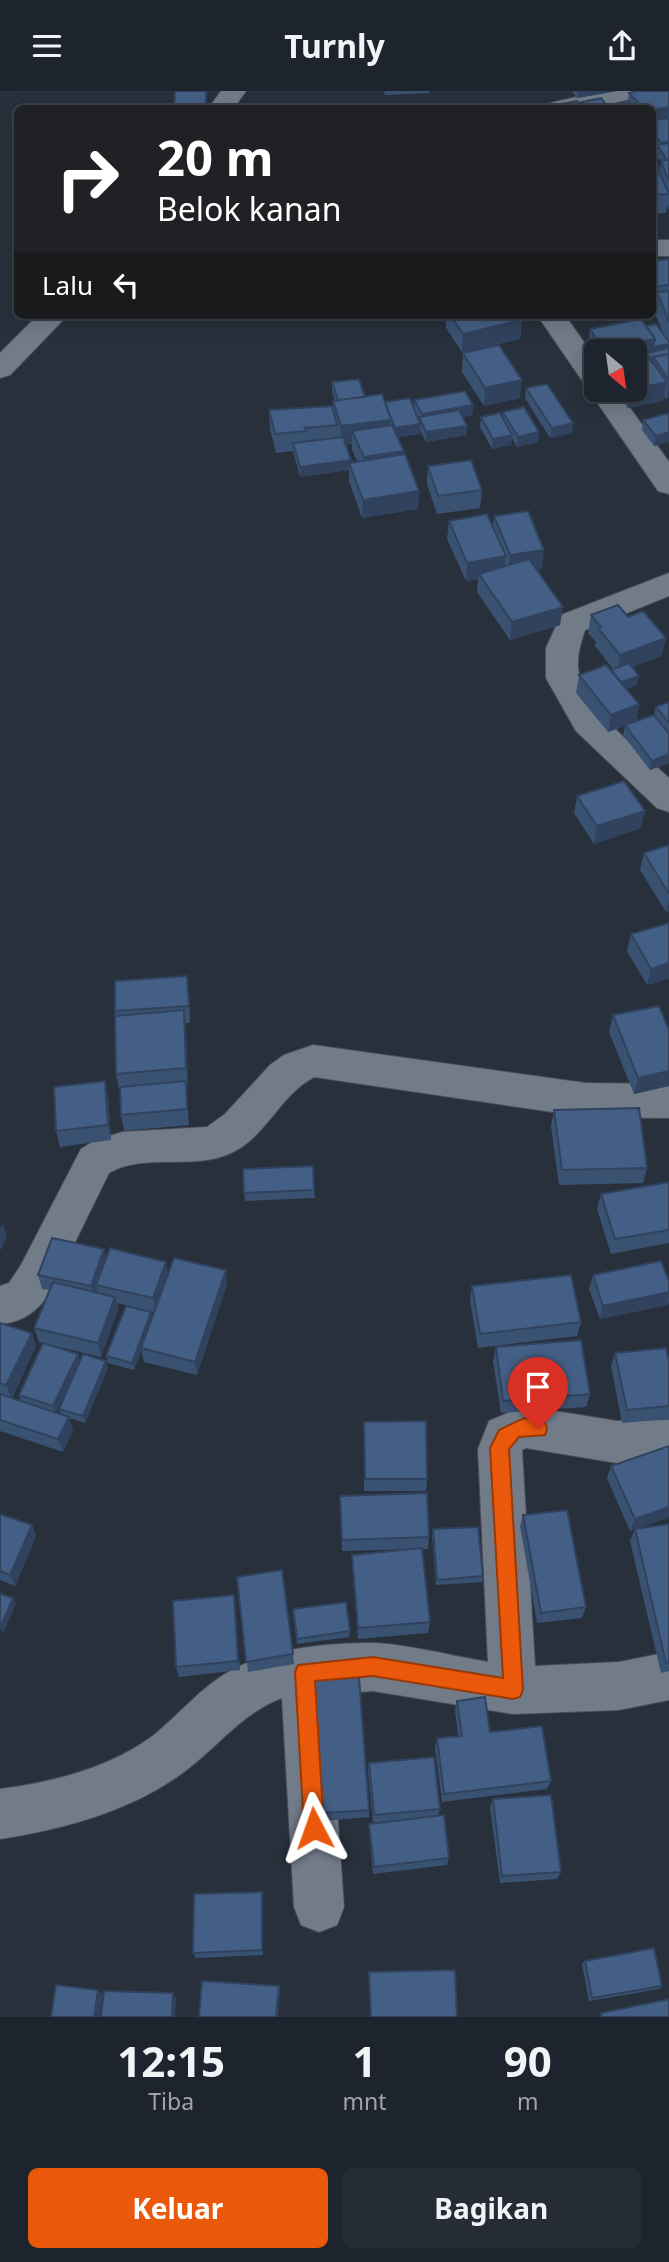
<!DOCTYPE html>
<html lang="id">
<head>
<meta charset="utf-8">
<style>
  :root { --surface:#1e242d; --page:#262c35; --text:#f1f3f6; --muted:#a1a4aa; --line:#3c4149; --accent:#ea580c }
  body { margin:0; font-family:"Noto Sans",sans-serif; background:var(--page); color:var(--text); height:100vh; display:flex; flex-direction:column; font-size:26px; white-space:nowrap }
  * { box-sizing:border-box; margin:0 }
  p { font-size:23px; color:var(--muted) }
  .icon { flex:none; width:38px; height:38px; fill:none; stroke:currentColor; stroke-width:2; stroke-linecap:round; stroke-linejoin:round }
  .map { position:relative; height:1926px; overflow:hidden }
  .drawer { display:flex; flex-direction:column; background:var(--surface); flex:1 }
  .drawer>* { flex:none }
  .guide { position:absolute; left:14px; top:14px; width:642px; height:214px; border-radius:10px; box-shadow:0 4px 18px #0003,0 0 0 2px var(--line); background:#202124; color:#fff; overflow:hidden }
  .needle { width:46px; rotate:151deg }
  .controls { position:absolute; left:584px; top:248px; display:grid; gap:14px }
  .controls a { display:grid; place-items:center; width:63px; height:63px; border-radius:10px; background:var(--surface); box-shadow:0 4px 18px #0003,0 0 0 2px var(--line); font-size:35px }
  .pin { position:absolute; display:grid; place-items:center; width:60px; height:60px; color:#fff; margin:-72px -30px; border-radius:50% 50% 50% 0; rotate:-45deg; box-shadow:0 0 7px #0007 }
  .pin .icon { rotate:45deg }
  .me { position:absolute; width:77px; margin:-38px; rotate:356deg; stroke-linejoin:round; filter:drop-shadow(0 0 5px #0008) }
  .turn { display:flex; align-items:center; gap:24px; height:147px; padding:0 28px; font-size:32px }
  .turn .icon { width:91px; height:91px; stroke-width:2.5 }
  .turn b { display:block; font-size:49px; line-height:60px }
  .then { display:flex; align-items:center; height:66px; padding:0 28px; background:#0003; gap:14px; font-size:26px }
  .eta { display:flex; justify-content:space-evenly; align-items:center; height:119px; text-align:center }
  .eta b { font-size:42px; font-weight:700; line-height:49px }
  .primary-button { display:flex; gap:14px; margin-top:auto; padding:14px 28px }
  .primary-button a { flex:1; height:80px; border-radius:10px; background:var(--accent); color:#fff; font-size:28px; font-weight:700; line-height:80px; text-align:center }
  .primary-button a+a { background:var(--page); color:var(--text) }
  header { display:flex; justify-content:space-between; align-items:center; height:91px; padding:0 28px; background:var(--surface); font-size:32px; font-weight:700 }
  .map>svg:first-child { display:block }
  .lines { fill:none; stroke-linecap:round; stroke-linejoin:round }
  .minor-casing { stroke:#484e59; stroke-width:2 }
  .minor { fill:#727c89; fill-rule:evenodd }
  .wall { fill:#3a5272; fill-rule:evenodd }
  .shaded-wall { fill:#30425d }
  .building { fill:#445f85; stroke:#30425d; stroke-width:2 }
  .route { fill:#ea580c; stroke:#983908; stroke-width:2 }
</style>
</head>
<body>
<header><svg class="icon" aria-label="menu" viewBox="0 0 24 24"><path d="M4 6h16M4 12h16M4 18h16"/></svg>Turnly<svg class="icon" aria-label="share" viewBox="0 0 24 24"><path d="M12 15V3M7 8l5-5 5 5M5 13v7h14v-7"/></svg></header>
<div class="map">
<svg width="669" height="1926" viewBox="0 0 669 1926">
  <rect width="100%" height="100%" fill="#28303c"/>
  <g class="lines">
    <defs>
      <path id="minor" d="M 221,0 L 246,0 L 233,18 L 208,18 Z
        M 602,0 L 648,0 L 645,5 L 591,18 L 543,18 L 546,13 Z
        M 653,149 L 669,149 L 669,165 L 653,165 Z
        M 38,224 L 68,224 L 10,284 L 0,287 L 0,262 Z
        M 537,224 L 565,224 L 597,270 L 597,299 L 617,299 L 669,371 L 669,403 L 658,400 Z
        M 669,482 L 669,505 L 585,539 C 580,554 575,571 580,587 C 589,621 643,663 669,687 L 669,721 L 657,717 L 576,640 L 546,587 L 546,557 L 561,524 Z
        M 313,954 L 586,992 L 669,993 L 669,1027 L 586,1026 L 314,986 C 280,1004 266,1046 231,1062 C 192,1080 145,1061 109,1082 L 51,1200 C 38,1220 24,1231 0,1233 L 0,1195 L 9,1192 L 21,1174 L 81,1058 L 94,1050 L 122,1041 L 207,1036 L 225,1023 L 270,974 L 284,964 Z
        M 524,1315 L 617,1330 L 669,1329 L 669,1371 L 617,1372 L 526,1357 L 522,1359 L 535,1575 L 619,1571 L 669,1561 L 669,1609 L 619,1619 L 513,1623 L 373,1600 L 329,1603 L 344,1816 L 337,1834 L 319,1841 L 301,1834 L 294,1816 L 282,1607 C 244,1621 220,1653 189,1677 C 136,1719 65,1738 0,1748 L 0,1698 C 54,1691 110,1677 154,1644 C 180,1623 202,1595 232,1579 C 272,1557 327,1552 372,1552 C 407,1553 452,1565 488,1571 L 478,1358 L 489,1330 Z"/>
    </defs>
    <!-- minor casing -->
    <use href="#minor" class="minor-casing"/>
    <!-- minor -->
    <use href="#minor" class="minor"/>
  </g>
  <!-- wall -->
  <path class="wall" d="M 175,0 L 207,0 L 207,18 L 174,18 Z
    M 384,0 L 429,0 L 429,2 L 385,4 Z
    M 572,0 L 617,0 L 577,7 Z
    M 669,0 L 669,119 L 667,114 L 666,122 L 653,123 L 653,64 L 659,78 L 659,83 L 661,71 L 655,64 L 656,58 L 653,55 L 653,18 L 610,18 L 610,14 L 628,10 L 629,2 Z
    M 18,84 L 18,123 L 17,123 L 14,104 Z
    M 669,168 L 669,307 L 666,308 L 664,305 L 663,310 L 628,317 L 615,299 L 635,299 L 635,261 L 597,261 L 597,271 L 588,257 L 590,238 L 646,235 L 663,242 L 654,220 L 655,214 L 653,214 L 653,170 Z
    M 446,224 L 518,224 L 522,229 L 520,248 L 462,261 L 446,237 Z
    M 463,262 L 520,307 L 484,315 L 462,281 Z
    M 332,291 L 385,313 L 385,311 L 414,317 L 414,309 L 473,314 L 472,324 L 463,326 L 467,335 L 467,344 L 426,351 L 420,339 L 420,343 L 398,346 L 419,400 L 418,418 L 362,427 L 349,390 L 349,379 L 300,386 L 293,360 L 276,362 L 270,338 L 269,319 L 333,320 L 333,310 L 335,310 L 332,301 ZM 346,353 L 352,353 L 352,359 L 357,370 L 351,371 Z
    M 526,297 L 573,332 L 572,342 L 550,347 L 525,307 Z
    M 503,321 L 539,341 L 538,351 L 517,356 L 512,347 L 511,354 L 492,358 L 480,336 L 481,326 L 502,327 Z
    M 669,322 L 669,351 L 654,355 L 642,339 L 643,329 Z
    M 428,375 L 482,399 L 480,417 L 437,423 L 427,393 Z
    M 494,425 L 542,478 L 536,479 L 560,534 L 510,549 L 477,501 L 478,488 L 466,490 L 447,448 L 449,430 L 493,436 Z
    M 591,524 L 662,565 L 632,576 L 637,594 L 627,598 L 639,613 L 636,631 L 654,624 L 656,616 L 669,611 L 669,672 L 650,679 L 623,644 L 625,635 L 608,641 L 576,602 L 579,584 L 613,578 L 595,555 L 596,551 L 588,542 Z
    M 577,705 L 641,737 L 594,753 L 574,722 Z
    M 669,754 L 669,820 L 666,821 L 640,779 L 644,762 Z
    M 669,832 L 647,894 L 627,860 L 631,843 Z
    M 189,901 L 190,932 L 185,932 L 188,993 L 186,993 L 189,1034 L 124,1040 L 121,1024 L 120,999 L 119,999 L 116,983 L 115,920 Z
    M 613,924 L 669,939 L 669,995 L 634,1003 L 609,941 Z
    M 105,990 L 108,1005 L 111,1049 L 60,1056 L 56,1040 Z
    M 554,1019 L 647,1077 L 643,1092 L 559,1094 L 551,1035 Z
    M 243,1078 L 314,1099 L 315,1107 L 245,1110 Z
    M 669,1091 L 669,1152 L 611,1163 L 597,1118 L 601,1103 Z
    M 106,1166 L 166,1171 L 168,1182 L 227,1193 L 197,1284 L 144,1271 L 141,1259 L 134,1279 L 108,1272 L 106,1265 L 152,1226 L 154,1221 L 117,1212 L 118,1219 L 101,1266 L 39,1251 L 34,1237 L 49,1199 L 42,1198 L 38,1184 Z
    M 593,1184 L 669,1190 L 669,1211 L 668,1214 L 600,1228 L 589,1198 Z
    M 472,1195 L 581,1231 L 577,1245 L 478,1257 L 470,1209 Z
    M 0,1232 L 36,1255 L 12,1307 L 21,1310 L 19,1304 L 78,1263 L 80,1270 L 108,1277 L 85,1332 L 69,1327 L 73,1339 L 63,1361 L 0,1340 ZM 76,1279 L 59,1318 L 60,1323 L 56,1321 Z
    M 496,1256 L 590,1303 L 586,1316 L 501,1322 L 493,1270 Z
    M 615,1262 L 669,1271 L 669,1328 L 622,1332 L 611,1275 Z
    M 364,1331 L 427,1388 L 426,1400 L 364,1400 Z
    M 669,1355 L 669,1426 L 630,1440 L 607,1387 L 611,1375 Z
    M 340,1417 L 429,1446 L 428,1458 L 422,1458 L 430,1531 L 428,1542 L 358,1548 L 352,1475 L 352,1464 L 416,1458 L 342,1460 Z
    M 0,1423 L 32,1434 L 36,1445 L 15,1495 L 0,1489 Z
    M 523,1424 L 586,1516 L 582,1527 L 537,1532 L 520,1435 Z
    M 669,1433 L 669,1580 L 661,1582 L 630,1450 L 635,1438 Z
    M 433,1438 L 483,1485 L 482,1491 L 436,1494 L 432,1445 Z
    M 237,1486 L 293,1563 L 294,1573 L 248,1581 Z
    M 235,1515 L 240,1579 L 179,1586 L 176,1576 Z
    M 293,1518 L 350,1540 L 349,1546 L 297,1553 Z
    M 314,1589 L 369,1719 L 369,1726 L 323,1730 Z
    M 457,1610 L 490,1641 L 551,1690 L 547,1698 L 442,1711 L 435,1656 L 437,1647 L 458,1645 L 455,1619 Z
    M 369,1672 L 440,1718 L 438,1725 L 449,1767 L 447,1774 L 373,1783 L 369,1741 L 369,1733 L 393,1730 L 373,1732 L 368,1681 Z
    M 493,1708 L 561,1781 L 557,1788 L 500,1792 L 490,1716 Z
    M 262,1801 L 263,1808 L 263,1864 L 196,1867 L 193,1862 Z
    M 585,1870 L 662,1895 L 659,1898 L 589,1910 L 582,1873 Z"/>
  <!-- shaded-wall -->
  <path class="shaded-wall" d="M 578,0 L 617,0 L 577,7 Z
    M 669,16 L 668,34 L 653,37 L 653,19 Z
    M 522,229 L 520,248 L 462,261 L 463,243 Z
    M 655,248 L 669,253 L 669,263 L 635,270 L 635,261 L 603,261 L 603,258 Z
    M 522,289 L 520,307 L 484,315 L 485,297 Z
    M 667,291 L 663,310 L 628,317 L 631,299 L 635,299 L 635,298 Z
    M 669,291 L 669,307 L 666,308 Z
    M 473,314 L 472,324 L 423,333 L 421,331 L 422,323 Z
    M 391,329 L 390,347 L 352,340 L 352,352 L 341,354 L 341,335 Z
    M 573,332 L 572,342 L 550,347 L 552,337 Z
    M 420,333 L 420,343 L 395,346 L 395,337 Z
    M 467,335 L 467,344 L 426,351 L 426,341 Z
    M 539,341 L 538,351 L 517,356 L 518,346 Z
    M 669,341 L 669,351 L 654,355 L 656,345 Z
    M 512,344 L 511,354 L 492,358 L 493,348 Z
    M 404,360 L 403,378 L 363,385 L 364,366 Z
    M 351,369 L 351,376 L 349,372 L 349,379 L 300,386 L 300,376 Z
    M 419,400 L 418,418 L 362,427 L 363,409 Z
    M 544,459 L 542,478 L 508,483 L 510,464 Z
    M 506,465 L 504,483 L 479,483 L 478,488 L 466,490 L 467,472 Z
    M 563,516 L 560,534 L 510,549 L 512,531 Z
    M 666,547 L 662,565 L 617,582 L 620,564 Z
    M 639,585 L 637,594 L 617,602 L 619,592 Z
    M 639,613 L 636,631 L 608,641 L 611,624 Z
    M 669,663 L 669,672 L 650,679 L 652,670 Z
    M 645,720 L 641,737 L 594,753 L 597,735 Z
    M 669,808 L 669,820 L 666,821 Z
    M 669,872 L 669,888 L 647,894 L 651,878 Z
    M 187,885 L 189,901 L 190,932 L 189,915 Z
    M 184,919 L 186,935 L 188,993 L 186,977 Z
    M 669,980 L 669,995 L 634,1003 L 638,987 Z
    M 105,990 L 108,1005 L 111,1049 L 108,1034 Z
    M 3,1132 L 7,1146 L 0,1160 L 0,1137 Z
    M 104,1158 L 107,1172 L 96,1194 L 97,1200 L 94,1209 L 91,1195 Z
    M 166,1171 L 169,1185 L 156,1221 L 153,1207 Z
    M 226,1179 L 227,1193 L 197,1284 L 195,1271 Z
    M 669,1201 L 668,1214 L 600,1228 L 603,1215 Z
    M 115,1206 L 118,1219 L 101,1266 L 98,1252 Z
    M 151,1221 L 153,1229 L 134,1279 L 132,1272 Z
    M 32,1242 L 36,1255 L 11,1307 L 6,1294 Z
    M 78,1263 L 80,1270 L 55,1322 L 53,1315 Z
    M 106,1270 L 108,1277 L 85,1332 L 83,1325 Z
    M 69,1326 L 73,1339 L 63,1361 L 58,1348 Z
    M 669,1416 L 669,1426 L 630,1440 L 635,1428 Z
    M 32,1434 L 36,1445 L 15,1495 L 10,1484 Z
    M 234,1504 L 235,1515 L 240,1579 L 238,1570 Z
    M 13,1507 L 16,1513 L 3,1543 L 0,1537 Z
    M 262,1801 L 263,1808 L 263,1864 L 262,1859 Z
    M 279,1895 L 280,1900 L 278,1926 L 276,1926 Z
    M 98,1899 L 103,1904 L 99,1926 L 94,1926 Z
    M 173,1902 L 176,1907 L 175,1926 L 172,1926 Z"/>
  <!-- building -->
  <path class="building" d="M 175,0 L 206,0 L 206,15 L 174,15 Z
    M 637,0 L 669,0 L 669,16 L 653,19 L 653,18 L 644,18 L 629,2 Z
    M 601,7 L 609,18 L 583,18 L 578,12 Z
    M 577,10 L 583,18 L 540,17 Z
    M 628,10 L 635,18 L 613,18 L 610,14 Z
    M 143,16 L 143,18 L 91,18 L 91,17 Z
    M 666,27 L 669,30 L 669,50 L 662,52 L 653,44 L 653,30 Z
    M 669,52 L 669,69 L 667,69 L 657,54 Z
    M 653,64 L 659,78 L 653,78 Z
    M 661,69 L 669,69 L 669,89 L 668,89 Z
    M 653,83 L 660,83 L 669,103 L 653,104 Z
    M 15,84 L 18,84 L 18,104 L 14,104 Z
    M 669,168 L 669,194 L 653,196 L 653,170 Z
    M 669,200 L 669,231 L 657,201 Z
    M 450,224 L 518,224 L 522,229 L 463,243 Z
    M 641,228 L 655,248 L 603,258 L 590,238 Z
    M 656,233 L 669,251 L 669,253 L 653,256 L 655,248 L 646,235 Z
    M 499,254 L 522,289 L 485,297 L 463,262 Z
    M 669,257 L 669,263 L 653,266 L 652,271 L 646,262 Z
    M 646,262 L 667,291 L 635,298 L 635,264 Z
    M 669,263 L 669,289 L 653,266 Z
    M 359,288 L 365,306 L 338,309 L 332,291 Z
    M 547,293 L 573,332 L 552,337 L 526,297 Z
    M 465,300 L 473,314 L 422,323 L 414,309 Z
    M 382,303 L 391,329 L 341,335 L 333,310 Z
    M 410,307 L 420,333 L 395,337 L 385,311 Z
    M 332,315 L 337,334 L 305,337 L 306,340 L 275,343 L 269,319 Z
    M 524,316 L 539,341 L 518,346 L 503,321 Z
    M 459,319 L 467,335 L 426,341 L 419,326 Z
    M 500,322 L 512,344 L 493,348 L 481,326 Z
    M 669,322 L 669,341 L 656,345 L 643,329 Z
    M 392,334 L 404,360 L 364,366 L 352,340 Z
    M 343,346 L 351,369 L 300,376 L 293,352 Z
    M 405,363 L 419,400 L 363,409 L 349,372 Z
    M 471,369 L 482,399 L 438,405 L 428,375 Z
    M 528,420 L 544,459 L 510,464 L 494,425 Z
    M 487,423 L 506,465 L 467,472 L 449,430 Z
    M 529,468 L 563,516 L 512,531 L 479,483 Z
    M 618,514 L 628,526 L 643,520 L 666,547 L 620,564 L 598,537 L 601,536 L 591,524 Z
    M 629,572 L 639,585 L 621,591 L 611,579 Z
    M 606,574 L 639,613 L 611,624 L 579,584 Z
    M 669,611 L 669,632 L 656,616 Z
    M 654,624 L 669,643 L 669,663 L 652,670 L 625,634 Z
    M 624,690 L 645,720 L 597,735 L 577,705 Z
    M 669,754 L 669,803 L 644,762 Z
    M 669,832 L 669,872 L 651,878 L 631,843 Z
    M 187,885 L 189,915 L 115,920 L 115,890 Z
    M 659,915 L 669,939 L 669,980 L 638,987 L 613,924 Z
    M 184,919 L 186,977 L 116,983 L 115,925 Z
    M 105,990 L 108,1034 L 56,1040 L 54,996 Z
    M 186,990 L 187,1018 L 121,1024 L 120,996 Z
    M 639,1017 L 647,1077 L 562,1079 L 554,1019 Z
    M 313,1075 L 314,1099 L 244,1102 L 243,1078 Z
    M 669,1091 L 669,1139 L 615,1148 L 601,1103 Z
    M 52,1147 L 104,1158 L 91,1195 L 38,1184 Z
    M 110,1157 L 166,1171 L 153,1207 L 96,1194 Z
    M 174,1167 L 226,1179 L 195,1271 L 141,1257 Z
    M 661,1170 L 669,1190 L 669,1201 L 603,1215 L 593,1184 Z
    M 571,1184 L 581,1231 L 480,1243 L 472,1195 Z
    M 53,1191 L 115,1206 L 98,1252 L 34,1237 Z
    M 126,1215 L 151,1221 L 132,1272 L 106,1265 Z
    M 0,1232 L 32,1242 L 6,1294 L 0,1292 Z
    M 581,1249 L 590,1303 L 503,1310 L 496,1256 Z
    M 43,1252 L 78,1263 L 53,1315 L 19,1304 Z
    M 666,1257 L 669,1271 L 669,1315 L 627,1319 L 615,1262 Z
    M 83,1263 L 106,1270 L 83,1325 L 59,1318 Z
    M 0,1303 L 69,1326 L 58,1348 L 0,1329 Z
    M 426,1330 L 427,1388 L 365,1388 L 364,1331 Z
    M 669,1355 L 669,1416 L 635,1428 L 611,1375 Z
    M 427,1402 L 429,1446 L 342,1449 L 340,1405 Z
    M 567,1419 L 586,1516 L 541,1522 L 523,1424 Z
    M 0,1423 L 32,1434 L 10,1484 L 0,1480 Z
    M 669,1433 L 669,1571 L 666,1572 L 635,1438 Z
    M 478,1436 L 483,1485 L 437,1489 L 433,1438 Z
    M 422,1457 L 430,1531 L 358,1537 L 352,1464 Z
    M 282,1479 L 293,1563 L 246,1571 L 237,1486 Z
    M 0,1503 L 13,1507 L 0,1537 Z
    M 234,1504 L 238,1570 L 176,1576 L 173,1510 Z
    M 346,1511 L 350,1540 L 297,1548 L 293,1518 Z
    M 359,1586 L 369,1719 L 323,1722 L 314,1589 Z
    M 485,1606 L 490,1641 L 542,1635 L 551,1690 L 444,1703 L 437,1647 L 462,1645 L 457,1610 Z
    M 434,1666 L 440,1718 L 374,1724 L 369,1672 Z
    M 551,1704 L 561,1781 L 502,1785 L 493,1708 Z
    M 444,1724 L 449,1767 L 374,1776 L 369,1733 Z
    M 262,1801 L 262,1859 L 193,1862 L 194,1803 Z
    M 654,1857 L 662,1895 L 592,1907 L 585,1870 Z
    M 455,1879 L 457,1926 L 371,1926 L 369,1881 Z
    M 202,1890 L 279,1895 L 276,1926 L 199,1926 Z
    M 56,1894 L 98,1899 L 94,1926 L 51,1926 Z
    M 104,1900 L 173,1902 L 172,1926 L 101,1926 Z
    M 669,1908 L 669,1926 L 602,1926 L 601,1922 Z"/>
  <!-- route -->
  <path class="route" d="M 524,1327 L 545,1331 L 547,1338 L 545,1344 L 519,1346 L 509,1358 L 523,1599 L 520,1606 L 513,1608 L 373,1585 L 315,1590 L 324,1737 L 321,1745 L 314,1748 L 307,1745 L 304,1737 L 295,1581 L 298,1574 L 373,1566 L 503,1587 L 490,1357 L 499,1339 Z"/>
</svg>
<div class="controls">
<a><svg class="needle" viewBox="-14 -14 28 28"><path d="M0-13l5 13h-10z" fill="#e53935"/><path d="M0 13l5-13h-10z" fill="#a1a4aa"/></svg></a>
</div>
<div class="pin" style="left:538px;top:1338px;background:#d93025"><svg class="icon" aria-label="arrive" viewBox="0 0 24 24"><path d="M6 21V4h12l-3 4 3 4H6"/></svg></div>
<svg class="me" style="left:314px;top:1737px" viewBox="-20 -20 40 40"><path d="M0-17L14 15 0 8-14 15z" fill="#ea580c" stroke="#fff" stroke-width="4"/></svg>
<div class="guide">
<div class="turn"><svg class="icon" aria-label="right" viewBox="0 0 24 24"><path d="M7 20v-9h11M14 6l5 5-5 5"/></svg><div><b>20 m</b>Belok kanan</div></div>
<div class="then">Lalu<svg class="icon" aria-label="left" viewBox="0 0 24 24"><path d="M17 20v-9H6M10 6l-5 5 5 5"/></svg></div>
</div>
</div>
<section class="drawer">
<div class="eta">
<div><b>12:15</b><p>Tiba</p></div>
<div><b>1</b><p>mnt</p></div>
<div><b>90</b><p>m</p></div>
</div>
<div class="primary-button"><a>Keluar</a><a>Bagikan</a></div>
</section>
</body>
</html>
